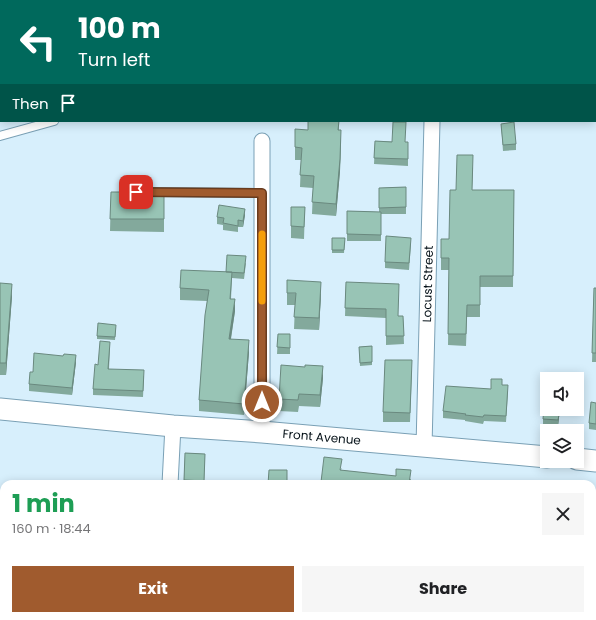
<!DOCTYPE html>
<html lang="en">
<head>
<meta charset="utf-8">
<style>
  :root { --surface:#fff; --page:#f6f6f6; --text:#202124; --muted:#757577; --accent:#a05b2e }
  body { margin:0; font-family:Poppins,sans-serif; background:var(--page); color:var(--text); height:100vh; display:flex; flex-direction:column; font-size:15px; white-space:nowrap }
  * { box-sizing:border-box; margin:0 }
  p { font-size:13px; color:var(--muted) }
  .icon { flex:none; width:22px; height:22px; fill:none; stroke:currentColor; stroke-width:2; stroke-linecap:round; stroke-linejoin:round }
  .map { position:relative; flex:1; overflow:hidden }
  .side { position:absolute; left:0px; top:480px; width:596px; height:140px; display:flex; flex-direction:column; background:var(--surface); border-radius:12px 12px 0 0; box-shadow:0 2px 10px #0003 }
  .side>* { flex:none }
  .hud { position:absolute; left:0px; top:0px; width:596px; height:122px; box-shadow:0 2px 10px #0003; background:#00695c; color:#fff; overflow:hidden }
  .buttons { position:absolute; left:540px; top:372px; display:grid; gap:8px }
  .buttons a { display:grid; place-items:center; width:44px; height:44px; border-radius:0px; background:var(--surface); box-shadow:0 2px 10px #0003; font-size:20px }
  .pin { position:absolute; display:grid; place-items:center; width:34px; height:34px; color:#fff; margin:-17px; border-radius:8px; box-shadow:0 2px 6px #0006 }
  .me { position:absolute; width:44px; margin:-22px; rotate:0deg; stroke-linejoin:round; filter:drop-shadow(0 0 3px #0008) }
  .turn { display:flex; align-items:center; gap:14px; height:84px; padding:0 12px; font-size:18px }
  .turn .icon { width:52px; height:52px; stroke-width:2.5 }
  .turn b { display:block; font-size:28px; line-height:34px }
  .then { display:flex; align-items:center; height:38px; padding:0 12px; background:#0003; gap:8px; font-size:15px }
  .round { display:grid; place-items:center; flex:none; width:42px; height:42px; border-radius:0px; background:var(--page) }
  .overview { display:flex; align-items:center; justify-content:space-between; height:68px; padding:0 12px }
  h1 { font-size:24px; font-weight:700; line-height:30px; color:#1e9e55 }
  .primary-button { display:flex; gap:8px; margin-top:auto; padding:8px 12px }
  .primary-button a { flex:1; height:46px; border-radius:0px; background:var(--accent); color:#fff; font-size:16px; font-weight:700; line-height:46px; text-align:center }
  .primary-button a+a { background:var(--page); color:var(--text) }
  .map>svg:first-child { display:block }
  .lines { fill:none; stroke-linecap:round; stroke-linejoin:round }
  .stream { stroke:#bcadfc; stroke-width:4 }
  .lane-casing { stroke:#7aa0b5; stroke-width:10 }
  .street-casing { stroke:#7aa0b5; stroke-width:17 }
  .secondary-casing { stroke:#7aa0b5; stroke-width:23 }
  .lane { stroke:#fff; stroke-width:8 }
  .street { stroke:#fff; stroke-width:15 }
  .secondary { stroke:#fff; stroke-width:21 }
  .wall { fill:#83a99c }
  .shaded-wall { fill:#6a897f }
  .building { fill:#98c4b5; stroke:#6a897f }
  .route-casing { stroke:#683b1e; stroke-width:10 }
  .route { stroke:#a05b2e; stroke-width:7 }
  .slow { stroke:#f59e0b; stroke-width:7 }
  .labels { text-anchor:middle; stroke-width:3; stroke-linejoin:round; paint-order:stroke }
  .street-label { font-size:12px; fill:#020e15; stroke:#f1f9fe }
</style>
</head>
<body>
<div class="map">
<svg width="596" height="620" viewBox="0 0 596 620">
  <rect width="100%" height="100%" fill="#d7effc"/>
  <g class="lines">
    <!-- stream -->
    <path class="stream" d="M 595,27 L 596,27
      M 0,53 L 1,52"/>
    <defs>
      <path id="lane" d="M 0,136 L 54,121
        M 155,192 L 262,193"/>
      <g id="street">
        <path d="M 430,0 L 430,1"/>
        <path d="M 262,141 L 262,432"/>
        <path id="s1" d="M 424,447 L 432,121"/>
        <path d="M 170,484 L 173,426"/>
        <path d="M 167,620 L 167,616"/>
      </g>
      <g id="secondary">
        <path id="s2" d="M 0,409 L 173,426 L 262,432 L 547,457"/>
        <path d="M 577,459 L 596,461"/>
      </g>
    </defs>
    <!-- lane casing -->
    <use href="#lane" class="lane-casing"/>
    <!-- street casing -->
    <use href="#street" class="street-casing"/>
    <!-- secondary casing -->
    <use href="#secondary" class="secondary-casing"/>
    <!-- lane -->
    <use href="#lane" class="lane"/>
    <!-- street -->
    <use href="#street" class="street"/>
    <!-- secondary -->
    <use href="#secondary" class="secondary"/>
  </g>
  <!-- wall -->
  <path class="wall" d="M 308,121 L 339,121 L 339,130 L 341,143 L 340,171 L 336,216 L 312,214 L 313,188 L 300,187 L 301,160 L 295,160 L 295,147 L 308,130 Z
    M 501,124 L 516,144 L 516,150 L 503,151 Z
    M 375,141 L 405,142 L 408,149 L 408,166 L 374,164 Z
    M 473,167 L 472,190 L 514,190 L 513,287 L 480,287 L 480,317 L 467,317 L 466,346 L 448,345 L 449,270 L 441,270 L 441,239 L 449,239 L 456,190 Z
    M 406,187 L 406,214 L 381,214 L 381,241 L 347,241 L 347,211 L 379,212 L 379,188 Z
    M 111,192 L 164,192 L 164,232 L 110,231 Z
    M 291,207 L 305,207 L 304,239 L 291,238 Z
    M 245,215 L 243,227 L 238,227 L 238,232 L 223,230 L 223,225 L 217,224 L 217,217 Z
    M 332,238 L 345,238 L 344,253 L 332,253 Z
    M 411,244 L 409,270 L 385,268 L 385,262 Z
    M 246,263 L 244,279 L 232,278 L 231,299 L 235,311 L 231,339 L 249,352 L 244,415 L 199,411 L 199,400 L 207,301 L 180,300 L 180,288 L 226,272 Z
    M 346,282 L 398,316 L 403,316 L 404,344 L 386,345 L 386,318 L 345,316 Z
    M 0,283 L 12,296 L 6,375 L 0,375 Z
    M 594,288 L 596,288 L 596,362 L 592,362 Z
    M 287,293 L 321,294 L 319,330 L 294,329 L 295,305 L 287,305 Z
    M 116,328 L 115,340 L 97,339 L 97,336 Z
    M 278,334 L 290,334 L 290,354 L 277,354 Z
    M 372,346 L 372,365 L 360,366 L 359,347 Z
    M 110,348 L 109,369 L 144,376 L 143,397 L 93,395 L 93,389 L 98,365 Z
    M 76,362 L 72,395 L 29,391 L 29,384 L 33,372 Z
    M 305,367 L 323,378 L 320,407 L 299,406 L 298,412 L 279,411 L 279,399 Z
    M 412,370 L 410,422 L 383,422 L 383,412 Z
    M 502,385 L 508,392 L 506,422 L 484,421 L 483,424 L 465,421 L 465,420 L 443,418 L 443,411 L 491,389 Z
    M 596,403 L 596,430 L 589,429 L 589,423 Z
    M 560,409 L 558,426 L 543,425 L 543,419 Z
    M 185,453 L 205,454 L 204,484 L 184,484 Z
    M 342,468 L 341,470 L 411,479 L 410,484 L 321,484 L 321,482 Z"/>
  <!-- shaded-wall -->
  <path class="shaded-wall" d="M 341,130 L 340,171 L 336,216 L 336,204 Z
    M 245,209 L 245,215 L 243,227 L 243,221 Z
    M 321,282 L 321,294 L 319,330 L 319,318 Z
    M 12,284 L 12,296 L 6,375 L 6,363 Z
    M 235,299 L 235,311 L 229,350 L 229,339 Z
    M 249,340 L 249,352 L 244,415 L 244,404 Z
    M 76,355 L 76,362 L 72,395 L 72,388 Z
    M 323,366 L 323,378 L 320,407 L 320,395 Z
    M 560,409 L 558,426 L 558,420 Z"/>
  <!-- building -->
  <path class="building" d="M 308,121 L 339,121 L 338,130 L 341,130 L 340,159 L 336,204 L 312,202 L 314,176 L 300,175 L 302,148 L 295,147 L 295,129 L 308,130 Z
    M 393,122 L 406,122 L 405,142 L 408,142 L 408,159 L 374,158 L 375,141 L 392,142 Z
    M 514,122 L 516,144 L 503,145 L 501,124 Z
    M 457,155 L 473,155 L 472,190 L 514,190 L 513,276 L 480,276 L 480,305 L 467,305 L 466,334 L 448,334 L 449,258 L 441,258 L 441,239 L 449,239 L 450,190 L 456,190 Z
    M 406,187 L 406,207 L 379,208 L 379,188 Z
    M 111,192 L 164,192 L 164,219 L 110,219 Z
    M 219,205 L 245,209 L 243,221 L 238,220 L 238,226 L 223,223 L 224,218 L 217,217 Z
    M 291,207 L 305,207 L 304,227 L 291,226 Z
    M 347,211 L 381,212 L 381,235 L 347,234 Z
    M 386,236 L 411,238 L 409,263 L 385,262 Z
    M 332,238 L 345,238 L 344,250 L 332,250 Z
    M 227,255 L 246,256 L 244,273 L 226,272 Z
    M 181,270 L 232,272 L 230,299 L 235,299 L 229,339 L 249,340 L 244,404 L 199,400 L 205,315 L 209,290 L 180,288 Z
    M 287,280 L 321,282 L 319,318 L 294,317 L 296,293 L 287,293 Z
    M 346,282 L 399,284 L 398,316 L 403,316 L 404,336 L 386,336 L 386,309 L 345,308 Z
    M 0,283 L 12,284 L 6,363 L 0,363 Z
    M 594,288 L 596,288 L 596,353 L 592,353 Z
    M 98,323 L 116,325 L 115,337 L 97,336 Z
    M 278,334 L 290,334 L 290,348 L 277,347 Z
    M 100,341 L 110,342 L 108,369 L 144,370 L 143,391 L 93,389 L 95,364 L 98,365 Z
    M 372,346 L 372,362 L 360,363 L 359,347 Z
    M 34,353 L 63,356 L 64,354 L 76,355 L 72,388 L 29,384 L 30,372 L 33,372 Z
    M 385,360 L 412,360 L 410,413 L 383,412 Z
    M 281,365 L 305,367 L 305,365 L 323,366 L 320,395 L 299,394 L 298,400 L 279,399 Z
    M 491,379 L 502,379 L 502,385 L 508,385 L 506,416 L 484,415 L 483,417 L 465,415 L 466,414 L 443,411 L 446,386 L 491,389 Z
    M 545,394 L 547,395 L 547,409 L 560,409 L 558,420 L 543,419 Z
    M 591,402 L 596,403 L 596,424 L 589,423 Z
    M 185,453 L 205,454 L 204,481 L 184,480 Z
    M 324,457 L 342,459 L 340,470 L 396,476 L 396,469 L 411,470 L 409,484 L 338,484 L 321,482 Z
    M 269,470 L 287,470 L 287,484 L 268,484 Z"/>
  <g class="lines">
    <defs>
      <path id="route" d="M 136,192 L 262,193 L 262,402"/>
    </defs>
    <!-- route casing -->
    <use href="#route" class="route-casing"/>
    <!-- route -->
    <use href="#route" class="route"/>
    <!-- slow -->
    <path class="slow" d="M 262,301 L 262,234"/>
  </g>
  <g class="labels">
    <!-- street labels -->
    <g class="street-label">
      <text dy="4" stroke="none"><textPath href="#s1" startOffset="163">Locust Street</textPath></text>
      <text dy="4" stroke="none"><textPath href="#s2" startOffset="323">Front Avenue</textPath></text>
    </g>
  </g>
</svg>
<div class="buttons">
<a><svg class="icon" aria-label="sound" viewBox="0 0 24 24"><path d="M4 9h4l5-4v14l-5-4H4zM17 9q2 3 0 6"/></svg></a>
<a><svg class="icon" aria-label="layers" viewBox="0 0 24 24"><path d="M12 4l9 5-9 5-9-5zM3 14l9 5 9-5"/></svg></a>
</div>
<div class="pin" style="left:136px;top:192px;background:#d93025"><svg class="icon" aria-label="arrive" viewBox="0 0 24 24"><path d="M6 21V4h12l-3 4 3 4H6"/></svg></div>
<svg class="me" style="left:262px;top:402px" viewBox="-20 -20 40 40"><circle r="17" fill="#a05b2e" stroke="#fff" stroke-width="3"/><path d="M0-11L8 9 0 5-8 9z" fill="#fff"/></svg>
<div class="hud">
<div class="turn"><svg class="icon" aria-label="left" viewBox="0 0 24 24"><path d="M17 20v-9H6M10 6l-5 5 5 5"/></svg><div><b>100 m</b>Turn left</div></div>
<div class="then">Then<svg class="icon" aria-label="arrive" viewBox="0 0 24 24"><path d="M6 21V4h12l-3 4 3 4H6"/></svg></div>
</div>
<section class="side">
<div class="overview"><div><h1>1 min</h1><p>160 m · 18:44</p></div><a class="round"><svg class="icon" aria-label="close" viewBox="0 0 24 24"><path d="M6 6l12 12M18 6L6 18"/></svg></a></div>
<div class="primary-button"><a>Exit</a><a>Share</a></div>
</section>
</div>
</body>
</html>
